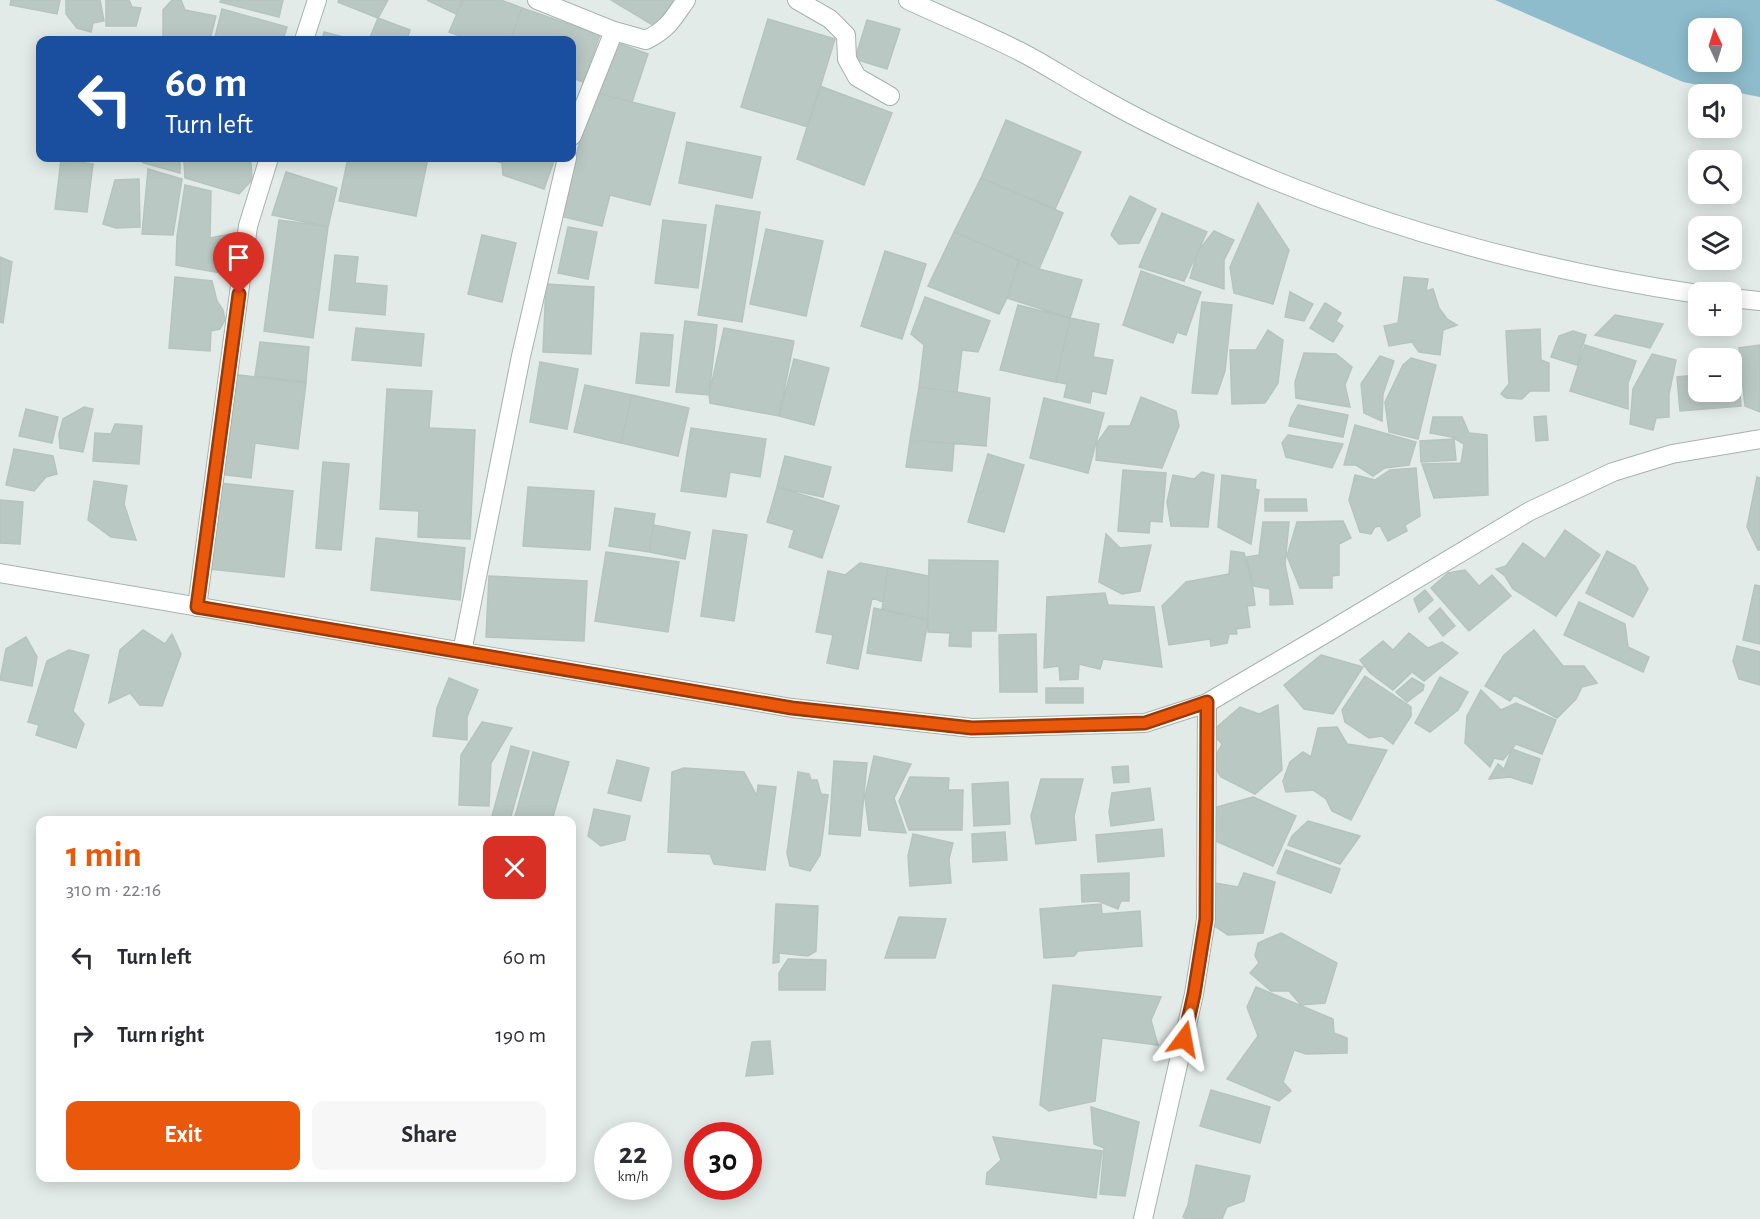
<!DOCTYPE html>
<html lang="en">
<head>
<meta charset="utf-8">
<style>
  :root { --surface:#fff; --page:#f7f7f7; --text:#2b2b33; --muted:#7c7c81; --accent:#ea580c }
  body { margin:0; font-family:"Alegreya Sans",sans-serif; background:var(--page); color:var(--text); height:100vh; display:flex; flex-direction:column; font-size:22px; white-space:nowrap }
  * { box-sizing:border-box; margin:0 }
  p { font-size:20px; color:var(--muted) }
  .icon { flex:none; width:33px; height:33px; fill:none; stroke:currentColor; stroke-width:2; stroke-linecap:round; stroke-linejoin:round }
  .map { position:relative; flex:1; overflow:hidden }
  .side { position:absolute; left:36px; top:816px; width:540px; height:366px; display:flex; flex-direction:column; background:var(--surface); border-radius:12px; box-shadow:0 3px 15px #0003 }
  .side>* { flex:none }
  .hud { position:absolute; left:36px; top:36px; width:540px; height:126px; border-radius:12px; box-shadow:0 3px 15px #0003; background:#1a4fa0; color:#fff; overflow:hidden }
  .needle { width:39px; rotate:356deg }
  .controls { position:absolute; left:1688px; top:18px; display:grid; gap:12px }
  .controls a { display:grid; place-items:center; width:54px; height:54px; border-radius:12px; background:var(--surface); box-shadow:0 3px 15px #0003; font-size:30px }
  .speed { position:absolute; left:594px; top:1122px; display:flex; gap:12px; font-size:30px; font-weight:700; text-align:center }
  .speed>* { display:grid; place-content:center; width:78px; height:78px; border-radius:50%; background:var(--surface); box-shadow:0 3px 15px #0003; line-height:1 }
  .speed small { font-size:15px; font-weight:400 }
  .speed .limit { border:9px solid #d22; background:#fff; color:#111 }
  .pin { position:absolute; display:grid; place-items:center; width:51px; height:51px; color:#fff; margin:-62px -26px; border-radius:50% 50% 50% 0; rotate:-45deg; box-shadow:0 0 6px #0007 }
  .pin .icon { rotate:45deg }
  .me { position:absolute; width:66px; margin:-33px; rotate:13deg; stroke-linejoin:round; filter:drop-shadow(0 0 4px #0008) }
  .turn { display:flex; align-items:center; gap:21px; height:126px; padding:0 30px; font-size:27px }
  .turn .icon { width:78px; height:78px; stroke-width:2.5 }
  .turn b { display:block; font-size:42px; line-height:51px }
  .round { display:grid; place-items:center; flex:none; width:63px; height:63px; border-radius:12px; background:var(--page) }
  .overview { display:flex; align-items:center; justify-content:space-between; height:102px; padding:0 30px }
  h1 { font-size:36px; font-weight:600; line-height:45px; color:var(--accent) }
  .button { display:flex; gap:12px; margin-top:auto; padding:12px 30px }
  .button a { flex:1; height:69px; border-radius:12px; background:var(--accent); color:#fff; font-size:24px; font-weight:600; line-height:69px; text-align:center }
  .button a+a { background:var(--page); color:var(--text) }
  ul { padding:0; list-style:none }
  li { display:flex; align-items:center; gap:18px; height:78px; padding:0 30px }
  li div { flex:1 }
  li b { display:block; font-size:22px }
  li em { font-style:normal }
  .map>svg:first-child { display:block }
  .water { fill:#8ebccc; fill-rule:evenodd }
  .building { fill:#bac8c4; stroke:#b5c4bf; stroke-width:1.5 }
  .lines { fill:none; stroke-linecap:round; stroke-linejoin:round }
  .minor-casing { stroke:#a5b3af; stroke-width:20 }
  .tertiary-casing { stroke:#a5b3af; stroke-width:20 }
  .minor { stroke:#fff; stroke-width:18 }
  .tertiary { stroke:#fff; stroke-width:18 }
  .route-casing { stroke:#983908; stroke-width:15 }
  .route { stroke:#ea580c; stroke-width:10 }
</style>
</head>
<body>
<div class="map">
<svg width="1760" height="1219" viewBox="0 0 1760 1219">
  <rect width="100%" height="100%" fill="#e2ebe8"/>
  <!-- water -->
  <path class="water" d="M 1495,0 L 1760,0 L 1760,97 L 1683,82 ZM 1698,28 L 1731,28 L 1731,62 L 1698,62 Z"/>
  <!-- building -->
  <path class="building" d="M 11,0 L 60,0 L 57,14 L 10,5 Z
    M 66,0 L 100,0 L 104,21 L 93,23 L 91,32 L 77,28 L 66,14 Z
    M 106,0 L 129,0 L 132,7 L 141,8 L 136,26 L 106,26 Z
    M 172,0 L 181,0 L 185,10 L 216,16 L 210,40 L 163,40 L 163,10 Z
    M 221,0 L 283,0 L 279,17 L 220,2 Z
    M 339,0 L 388,0 L 378,18 L 338,2 Z
    M 427,0 L 463,0 L 456,14 Z
    M 463,0 L 501,0 L 522,8 L 511,40 L 471,40 L 449,32 Z
    M 611,0 L 673,0 L 656,27 Z
    M 522,8 L 600,35 L 583,82 L 572,78 L 572,40 L 511,40 Z
    M 222,9 L 287,27 L 283,40 L 228,40 L 215,37 Z
    M 378,18 L 410,30 L 407,40 L 369,40 Z
    M 768,19 L 835,39 L 808,127 L 741,107 Z
    M 867,20 L 900,29 L 887,69 L 855,59 Z
    M 324,32 L 355,40 L 322,40 Z
    M 615,42 L 648,54 L 632,102 L 593,92 Z
    M 820,86 L 892,113 L 864,185 L 797,159 Z
    M 593,92 L 675,113 L 650,205 L 610,195 L 602,226 L 560,216 Z
    M 1006,120 L 1081,152 L 1055,209 L 981,178 Z
    M 687,142 L 761,157 L 752,198 L 679,183 Z
    M 136,158 L 180,158 L 180,173 L 144,163 Z
    M 186,158 L 234,158 L 251,163 L 252,180 L 239,194 L 185,178 L 184,162 Z
    M 348,158 L 428,158 L 416,216 L 339,201 Z
    M 485,158 L 555,158 L 544,189 L 503,175 L 502,163 Z
    M 61,160 L 93,164 L 87,212 L 55,209 Z
    M 148,169 L 182,179 L 173,235 L 142,234 Z
    M 286,172 L 337,188 L 328,227 L 272,215 Z
    M 981,178 L 1063,213 L 1039,269 L 954,232 Z
    M 139,179 L 140,227 L 116,228 L 103,224 L 115,180 Z
    M 185,185 L 211,191 L 210,238 L 236,233 L 233,275 L 176,265 L 177,236 Z
    M 1130,196 L 1156,209 L 1139,243 L 1119,244 L 1111,235 Z
    M 1258,203 L 1289,250 L 1273,304 L 1234,293 L 1230,267 Z
    M 716,205 L 760,212 L 742,322 L 698,315 Z
    M 1162,213 L 1207,232 L 1184,281 L 1139,267 Z
    M 279,220 L 328,227 L 313,338 L 264,331 Z
    M 663,220 L 706,225 L 698,288 L 655,283 Z
    M 568,227 L 597,232 L 588,279 L 558,273 Z
    M 766,229 L 823,241 L 806,316 L 750,304 Z
    M 1214,231 L 1234,240 L 1224,260 L 1224,289 L 1190,278 L 1198,251 Z
    M 954,232 L 1019,260 L 1007,298 L 999,314 L 928,286 Z
    M 482,235 L 516,243 L 502,302 L 468,294 Z
    M 885,251 L 926,264 L 902,339 L 861,326 Z
    M 335,255 L 358,257 L 355,283 L 387,286 L 385,315 L 329,310 Z
    M 0,257 L 12,262 L 3,323 L 0,322 Z
    M 1019,260 L 1039,269 L 1082,280 L 1070,318 L 1007,298 Z
    M 1141,271 L 1201,292 L 1186,335 L 1177,332 L 1173,343 L 1123,325 Z
    M 175,277 L 212,281 L 217,301 L 223,310 L 225,320 L 220,329 L 211,331 L 210,351 L 169,348 Z
    M 1404,277 L 1428,279 L 1426,291 L 1433,289 L 1439,308 L 1447,319 L 1457,325 L 1443,330 L 1440,355 L 1419,352 L 1412,342 L 1389,346 L 1384,326 L 1398,323 Z
    M 546,284 L 594,287 L 591,354 L 543,352 Z
    M 1290,292 L 1313,304 L 1304,321 L 1285,317 Z
    M 925,297 L 990,321 L 978,352 L 962,350 L 957,392 L 919,387 L 924,345 L 911,334 Z
    M 1202,302 L 1232,305 L 1225,371 L 1217,394 L 1192,393 Z
    M 1325,303 L 1341,313 L 1336,321 L 1343,326 L 1333,342 L 1310,328 Z
    M 1018,305 L 1070,318 L 1056,382 L 1000,370 Z
    M 1615,315 L 1663,324 L 1650,348 L 1595,335 Z
    M 1070,318 L 1099,324 L 1093,357 L 1113,360 L 1106,394 L 1092,391 L 1090,403 L 1064,397 L 1067,384 L 1056,382 Z
    M 685,321 L 717,325 L 709,395 L 676,392 Z
    M 356,328 L 424,334 L 421,366 L 352,360 Z
    M 724,328 L 794,341 L 779,416 L 710,403 L 709,395 Z
    M 1540,329 L 1541,360 L 1549,363 L 1549,391 L 1530,391 L 1522,399 L 1506,398 L 1501,394 L 1509,384 L 1506,331 Z
    M 1268,330 L 1283,340 L 1278,383 L 1265,403 L 1232,404 L 1230,350 L 1256,350 Z
    M 1573,331 L 1586,335 L 1577,365 L 1551,357 L 1559,336 Z
    M 641,333 L 673,335 L 669,386 L 636,383 Z
    M 260,342 L 309,347 L 306,382 L 255,376 Z
    M 1585,345 L 1636,361 L 1628,383 L 1628,409 L 1570,391 Z
    M 1760,345 L 1760,412 L 1745,406 L 1739,348 Z
    M 1304,353 L 1336,354 L 1352,367 L 1345,385 L 1350,407 L 1296,398 L 1295,382 Z
    M 1652,354 L 1676,360 L 1669,394 L 1669,417 L 1656,418 L 1653,430 L 1630,424 L 1633,389 Z
    M 1380,356 L 1394,361 L 1383,394 L 1382,421 L 1364,413 L 1361,384 Z
    M 1411,358 L 1436,365 L 1418,439 L 1389,432 L 1385,402 L 1403,365 Z
    M 794,359 L 829,368 L 814,425 L 779,416 Z
    M 1731,359 L 1737,359 L 1741,406 L 1680,411 L 1677,377 L 1698,375 L 1698,392 L 1731,392 Z
    M 540,362 L 578,369 L 567,429 L 530,422 Z
    M 231,374 L 306,383 L 298,449 L 255,443 L 251,478 L 219,474 Z
    M 585,385 L 632,395 L 621,443 L 574,432 Z
    M 919,387 L 957,392 L 990,398 L 986,446 L 910,440 Z
    M 387,389 L 432,391 L 429,428 L 475,430 L 470,539 L 418,537 L 419,511 L 380,509 Z
    M 632,395 L 689,408 L 678,456 L 621,443 Z
    M 1141,397 L 1176,411 L 1179,426 L 1162,468 L 1096,460 L 1097,443 L 1109,426 L 1130,426 Z
    M 1044,398 L 1104,413 L 1088,473 L 1030,458 Z
    M 1298,405 L 1348,415 L 1343,437 L 1289,426 L 1291,418 Z
    M 84,407 L 93,409 L 83,452 L 60,448 L 59,434 L 63,419 Z
    M 26,409 L 58,417 L 52,443 L 19,436 Z
    M 1546,416 L 1548,440 L 1536,441 L 1534,417 Z
    M 1433,417 L 1462,417 L 1469,433 L 1487,435 L 1488,495 L 1434,498 L 1422,464 L 1461,463 L 1464,444 L 1452,437 L 1430,433 Z
    M 115,424 L 142,426 L 139,464 L 93,461 L 95,433 L 111,434 Z
    M 1355,425 L 1416,442 L 1409,465 L 1385,468 L 1373,476 L 1356,465 L 1344,465 Z
    M 691,428 L 766,439 L 760,477 L 730,472 L 726,497 L 681,491 Z
    M 1288,435 L 1343,444 L 1332,468 L 1286,457 L 1282,443 Z
    M 1454,439 L 1456,460 L 1421,462 L 1420,441 Z
    M 910,440 L 954,444 L 952,471 L 906,467 Z
    M 14,449 L 53,456 L 57,474 L 46,477 L 34,491 L 6,485 Z
    M 988,454 L 1024,465 L 1004,532 L 968,522 Z
    M 785,456 L 831,467 L 823,497 L 777,487 Z
    M 323,462 L 349,464 L 341,550 L 316,548 Z
    M 1416,468 L 1420,516 L 1405,525 L 1407,531 L 1388,541 L 1380,526 L 1375,527 L 1371,534 L 1360,532 L 1349,500 L 1355,475 L 1375,480 L 1390,470 Z
    M 1123,470 L 1166,473 L 1162,522 L 1150,521 L 1149,533 L 1118,531 Z
    M 1202,472 L 1214,475 L 1208,527 L 1171,526 L 1167,502 L 1173,475 L 1194,479 Z
    M 1222,475 L 1256,480 L 1255,489 L 1259,490 L 1251,544 L 1218,527 Z
    M 1757,477 L 1760,478 L 1760,550 L 1758,550 L 1747,527 Z
    M 94,481 L 127,486 L 124,504 L 136,540 L 111,537 L 88,520 Z
    M 219,483 L 293,491 L 284,577 L 210,569 Z
    M 528,487 L 594,491 L 590,550 L 523,546 Z
    M 777,487 L 839,506 L 822,558 L 789,547 L 794,530 L 767,522 Z
    M 1265,499 L 1306,499 L 1307,511 L 1265,511 Z
    M 0,500 L 23,502 L 20,544 L 0,543 Z
    M 615,508 L 655,514 L 649,552 L 609,546 Z
    M 1343,521 L 1351,538 L 1339,544 L 1339,575 L 1332,576 L 1332,588 L 1300,588 L 1287,556 L 1297,522 Z
    M 1263,522 L 1289,522 L 1285,564 L 1293,604 L 1270,605 L 1270,589 L 1254,586 L 1246,557 L 1259,555 Z
    M 654,525 L 690,532 L 685,559 L 649,552 Z
    M 713,530 L 747,535 L 734,621 L 701,616 Z
    M 1565,530 L 1600,555 L 1556,616 L 1513,589 L 1505,576 L 1496,569 L 1506,566 L 1523,543 L 1545,559 Z
    M 1106,534 L 1120,548 L 1151,545 L 1140,591 L 1122,594 L 1099,582 Z
    M 376,538 L 465,548 L 460,600 L 371,590 Z
    M 1231,551 L 1244,553 L 1253,589 L 1255,605 L 1247,606 L 1250,627 L 1236,629 L 1237,634 L 1229,634 L 1227,643 L 1211,646 L 1210,639 L 1169,645 L 1162,606 L 1186,582 L 1229,574 Z
    M 1607,551 L 1635,566 L 1648,589 L 1633,617 L 1586,593 Z
    M 606,552 L 679,562 L 668,632 L 595,621 Z
    M 929,560 L 998,561 L 996,631 L 971,631 L 971,647 L 949,646 L 950,633 L 928,632 Z
    M 860,563 L 888,568 L 883,602 L 872,598 L 858,669 L 827,663 L 833,635 L 816,632 L 828,571 L 845,575 Z
    M 888,568 L 929,576 L 928,620 L 882,609 Z
    M 1465,570 L 1479,586 L 1492,575 L 1511,596 L 1469,631 L 1431,588 L 1448,573 Z
    M 489,576 L 587,581 L 584,641 L 486,637 Z
    M 1755,585 L 1760,586 L 1760,644 L 1743,640 Z
    M 1425,590 L 1433,600 L 1419,612 L 1414,599 Z
    M 1105,593 L 1108,605 L 1154,607 L 1162,667 L 1103,659 L 1100,669 L 1079,664 L 1078,679 L 1060,680 L 1059,666 L 1044,668 L 1047,597 Z
    M 1579,602 L 1625,624 L 1628,647 L 1649,657 L 1643,672 L 1564,635 Z
    M 874,608 L 928,620 L 921,661 L 867,653 Z
    M 1440,608 L 1455,626 L 1443,636 L 1429,618 Z
    M 143,630 L 165,644 L 172,634 L 181,654 L 162,706 L 140,705 L 130,693 L 109,703 L 120,650 Z
    M 1534,630 L 1563,666 L 1584,666 L 1597,683 L 1582,687 L 1576,699 L 1557,718 L 1514,695 L 1510,701 L 1485,686 L 1504,655 Z
    M 1409,633 L 1428,648 L 1442,642 L 1458,653 L 1424,681 L 1412,672 L 1393,690 L 1370,673 L 1360,660 L 1383,641 L 1393,650 Z
    M 1036,634 L 1037,692 L 1000,692 L 999,635 Z
    M 26,637 L 37,657 L 32,686 L 0,680 L 6,649 Z
    M 1737,646 L 1760,652 L 1760,685 L 1739,679 L 1733,661 Z
    M 69,650 L 89,655 L 73,711 L 84,724 L 76,748 L 36,735 L 39,725 L 28,722 L 47,661 Z
    M 1321,655 L 1363,667 L 1333,714 L 1304,709 L 1284,685 Z
    M 1365,676 L 1411,707 L 1411,716 L 1393,744 L 1382,736 L 1369,738 L 1345,722 L 1342,710 Z
    M 1440,677 L 1468,692 L 1458,710 L 1430,732 L 1415,723 Z
    M 449,678 L 478,690 L 467,717 L 467,740 L 433,736 L 437,708 Z
    M 1412,678 L 1424,685 L 1423,690 L 1407,702 L 1396,692 Z
    M 1046,688 L 1083,688 L 1083,703 L 1046,703 Z
    M 1481,690 L 1501,710 L 1516,703 L 1556,720 L 1542,754 L 1516,744 L 1503,760 L 1494,758 L 1490,767 L 1465,743 L 1467,716 Z
    M 1278,705 L 1282,770 L 1255,794 L 1221,777 L 1212,763 L 1222,744 L 1211,732 L 1240,707 L 1259,714 Z
    M 482,722 L 512,728 L 491,763 L 489,806 L 459,805 L 461,755 Z
    M 1337,727 L 1347,744 L 1387,750 L 1351,820 L 1332,811 L 1326,799 L 1313,790 L 1286,792 L 1283,781 L 1290,762 L 1303,752 L 1311,757 L 1318,728 Z
    M 511,746 L 529,751 L 510,820 L 491,820 Z
    M 1512,749 L 1540,759 L 1532,784 L 1510,777 L 1489,779 L 1498,764 L 1504,769 Z
    M 533,752 L 569,762 L 552,820 L 514,820 Z
    M 874,756 L 911,764 L 894,798 L 906,833 L 869,830 L 865,797 Z
    M 617,760 L 649,768 L 641,801 L 608,793 Z
    M 834,761 L 867,763 L 860,836 L 829,834 Z
    M 1128,766 L 1129,782 L 1114,783 L 1112,767 Z
    M 684,768 L 744,772 L 757,796 L 758,785 L 776,787 L 765,870 L 714,864 L 710,854 L 668,852 L 672,772 Z
    M 798,772 L 809,774 L 811,780 L 817,780 L 821,794 L 828,795 L 820,855 L 810,871 L 790,866 L 787,853 Z
    M 910,777 L 949,778 L 948,790 L 963,790 L 962,830 L 909,830 L 899,801 Z
    M 1041,779 L 1083,779 L 1074,816 L 1076,840 L 1036,844 L 1031,816 Z
    M 1008,782 L 1010,824 L 974,826 L 972,784 Z
    M 1150,788 L 1154,820 L 1111,826 L 1109,812 L 1112,793 Z
    M 1253,797 L 1296,816 L 1273,866 L 1209,838 L 1213,808 Z
    M 594,809 L 630,816 L 625,840 L 601,846 L 588,836 Z
    M 1308,821 L 1360,836 L 1340,864 L 1288,845 L 1292,836 Z
    M 1162,829 L 1164,856 L 1098,862 L 1096,835 Z
    M 1005,832 L 1007,860 L 973,862 L 972,834 Z
    M 913,834 L 953,843 L 949,859 L 951,883 L 910,886 L 908,856 Z
    M 1286,850 L 1340,869 L 1331,893 L 1277,873 Z
    M 1129,873 L 1129,901 L 1121,901 L 1118,909 L 1098,901 L 1082,902 L 1081,875 Z
    M 1244,873 L 1275,882 L 1263,933 L 1228,935 L 1210,923 L 1209,882 L 1238,887 Z
    M 776,904 L 818,906 L 816,951 L 808,956 L 779,953 L 779,962 L 773,963 Z
    M 1101,904 L 1102,914 L 1140,911 L 1142,946 L 1078,951 L 1074,956 L 1044,958 L 1040,909 Z
    M 899,917 L 946,919 L 935,958 L 885,958 Z
    M 1281,933 L 1337,963 L 1325,1003 L 1301,1005 L 1289,991 L 1271,991 L 1250,973 L 1259,963 L 1255,956 L 1258,943 Z
    M 788,959 L 826,960 L 825,990 L 779,990 L 779,973 Z
    M 1053,985 L 1161,997 L 1151,1020 L 1158,1045 L 1102,1038 L 1095,1101 L 1049,1111 L 1040,1105 Z
    M 1256,987 L 1333,1019 L 1334,1033 L 1347,1038 L 1347,1053 L 1306,1054 L 1294,1050 L 1283,1082 L 1291,1091 L 1279,1101 L 1227,1079 L 1258,1036 L 1247,1007 Z
    M 770,1041 L 773,1074 L 746,1076 L 752,1042 Z
    M 1211,1090 L 1270,1107 L 1260,1143 L 1200,1126 Z
    M 1091,1107 L 1139,1122 L 1125,1196 L 1100,1194 L 1104,1148 L 1094,1144 Z
    M 993,1137 L 1102,1151 L 1096,1198 L 986,1184 L 987,1173 L 1001,1160 Z
    M 1196,1165 L 1250,1176 L 1244,1201 L 1227,1207 L 1222,1219 L 1188,1219 L 1183,1217 L 1188,1205 Z"/>
  <g class="lines">
    <defs>
      <path id="minor" d="M 537,0 L 614,31
        M 797,0 L 830,19 L 846,35 L 847,59 L 857,77 L 890,96
        M 908,0 C 946,18 986,34 1023,53 C 1048,66 1070,81 1094,94 C 1143,122 1193,146 1245,168 C 1390,230 1542,271 1698,294
        M 304,40 L 317,0
        M 572,136 L 614,31 L 646,40 C 668,29 672,20 686,0
        M 1731,298 L 1760,301
        M 197,607 L 248,226 L 269,158
        M 462,652 L 521,356 L 567,158
        M 1143,1219 L 1194,994 L 1206,919 L 1207,703"/>
      <path id="tertiary" d="M 0,573 L 792,708 L 972,728 L 1145,723 L 1207,703 L 1323,635 L 1530,511 L 1613,472 L 1672,454 L 1760,439"/>
    </defs>
    <!-- minor casing -->
    <use href="#minor" class="minor-casing"/>
    <!-- tertiary casing -->
    <use href="#tertiary" class="tertiary-casing"/>
    <!-- minor -->
    <use href="#minor" class="minor"/>
    <!-- tertiary -->
    <use href="#tertiary" class="tertiary"/>
  </g>
  <g class="lines">
    <defs>
      <path id="route" d="M 239,294 L 197,607 L 792,708 L 972,728 L 1145,723 L 1207,702 L 1206,919 L 1194,994 L 1184,1039"/>
    </defs>
    <!-- route casing -->
    <use href="#route" class="route-casing"/>
    <!-- route -->
    <use href="#route" class="route"/>
  </g>
</svg>
<div class="controls">
<a><svg class="needle" viewBox="-14 -14 28 28"><path d="M0-13l5 13h-10z" fill="#e53935"/><path d="M0 13l5-13h-10z" fill="#7c7c81"/></svg></a>
<a><svg class="icon" aria-label="sound" viewBox="0 0 24 24"><path d="M4 9h4l5-4v14l-5-4H4zM17 9q2 3 0 6"/></svg></a>
<a><svg class="icon" aria-label="search" viewBox="0 0 24 24"><circle cx="10" cy="10" r="6"/><path d="M15 15l6 6"/></svg></a>
<a><svg class="icon" aria-label="layers" viewBox="0 0 24 24"><path d="M12 4l9 5-9 5-9-5zM3 14l9 5 9-5"/></svg></a>
<a>+</a>
<a>−</a>
</div>
<div class="speed"><div>22<small>km/h</small></div><div class="limit">30</div></div>
<div class="pin" style="left:239px;top:294px;background:#d93025"><svg class="icon" aria-label="arrive" viewBox="0 0 24 24"><path d="M6 21V4h12l-3 4 3 4H6"/></svg></div>
<svg class="me" style="left:1184px;top:1039px" viewBox="-20 -20 40 40"><path d="M0-17L14 15 0 8-14 15z" fill="#ea580c" stroke="#fff" stroke-width="4"/></svg>
<div class="hud">
<div class="turn"><svg class="icon" aria-label="left" viewBox="0 0 24 24"><path d="M17 20v-9H6M10 6l-5 5 5 5"/></svg><div><b>60 m</b>Turn left</div></div>
</div>
<section class="side">
<div class="overview"><div><h1>1 min</h1><p>310 m · 22:16</p></div><a class="round" style="background:#d93025;color:#fff"><svg class="icon" aria-label="close" viewBox="0 0 24 24"><path d="M6 6l12 12M18 6L6 18"/></svg></a></div>
<ul>
<li><svg class="icon" aria-label="left" viewBox="0 0 24 24"><path d="M17 20v-9H6M10 6l-5 5 5 5"/></svg><div><b>Turn left</b></div><em>60 m</em></li>
<li><svg class="icon" aria-label="right" viewBox="0 0 24 24"><path d="M7 20v-9h11M14 6l5 5-5 5"/></svg><div><b>Turn right</b></div><em>190 m</em></li>
</ul>
<div class="button"><a>Exit</a><a>Share</a></div>
</section>
</div>
</body>
</html>
